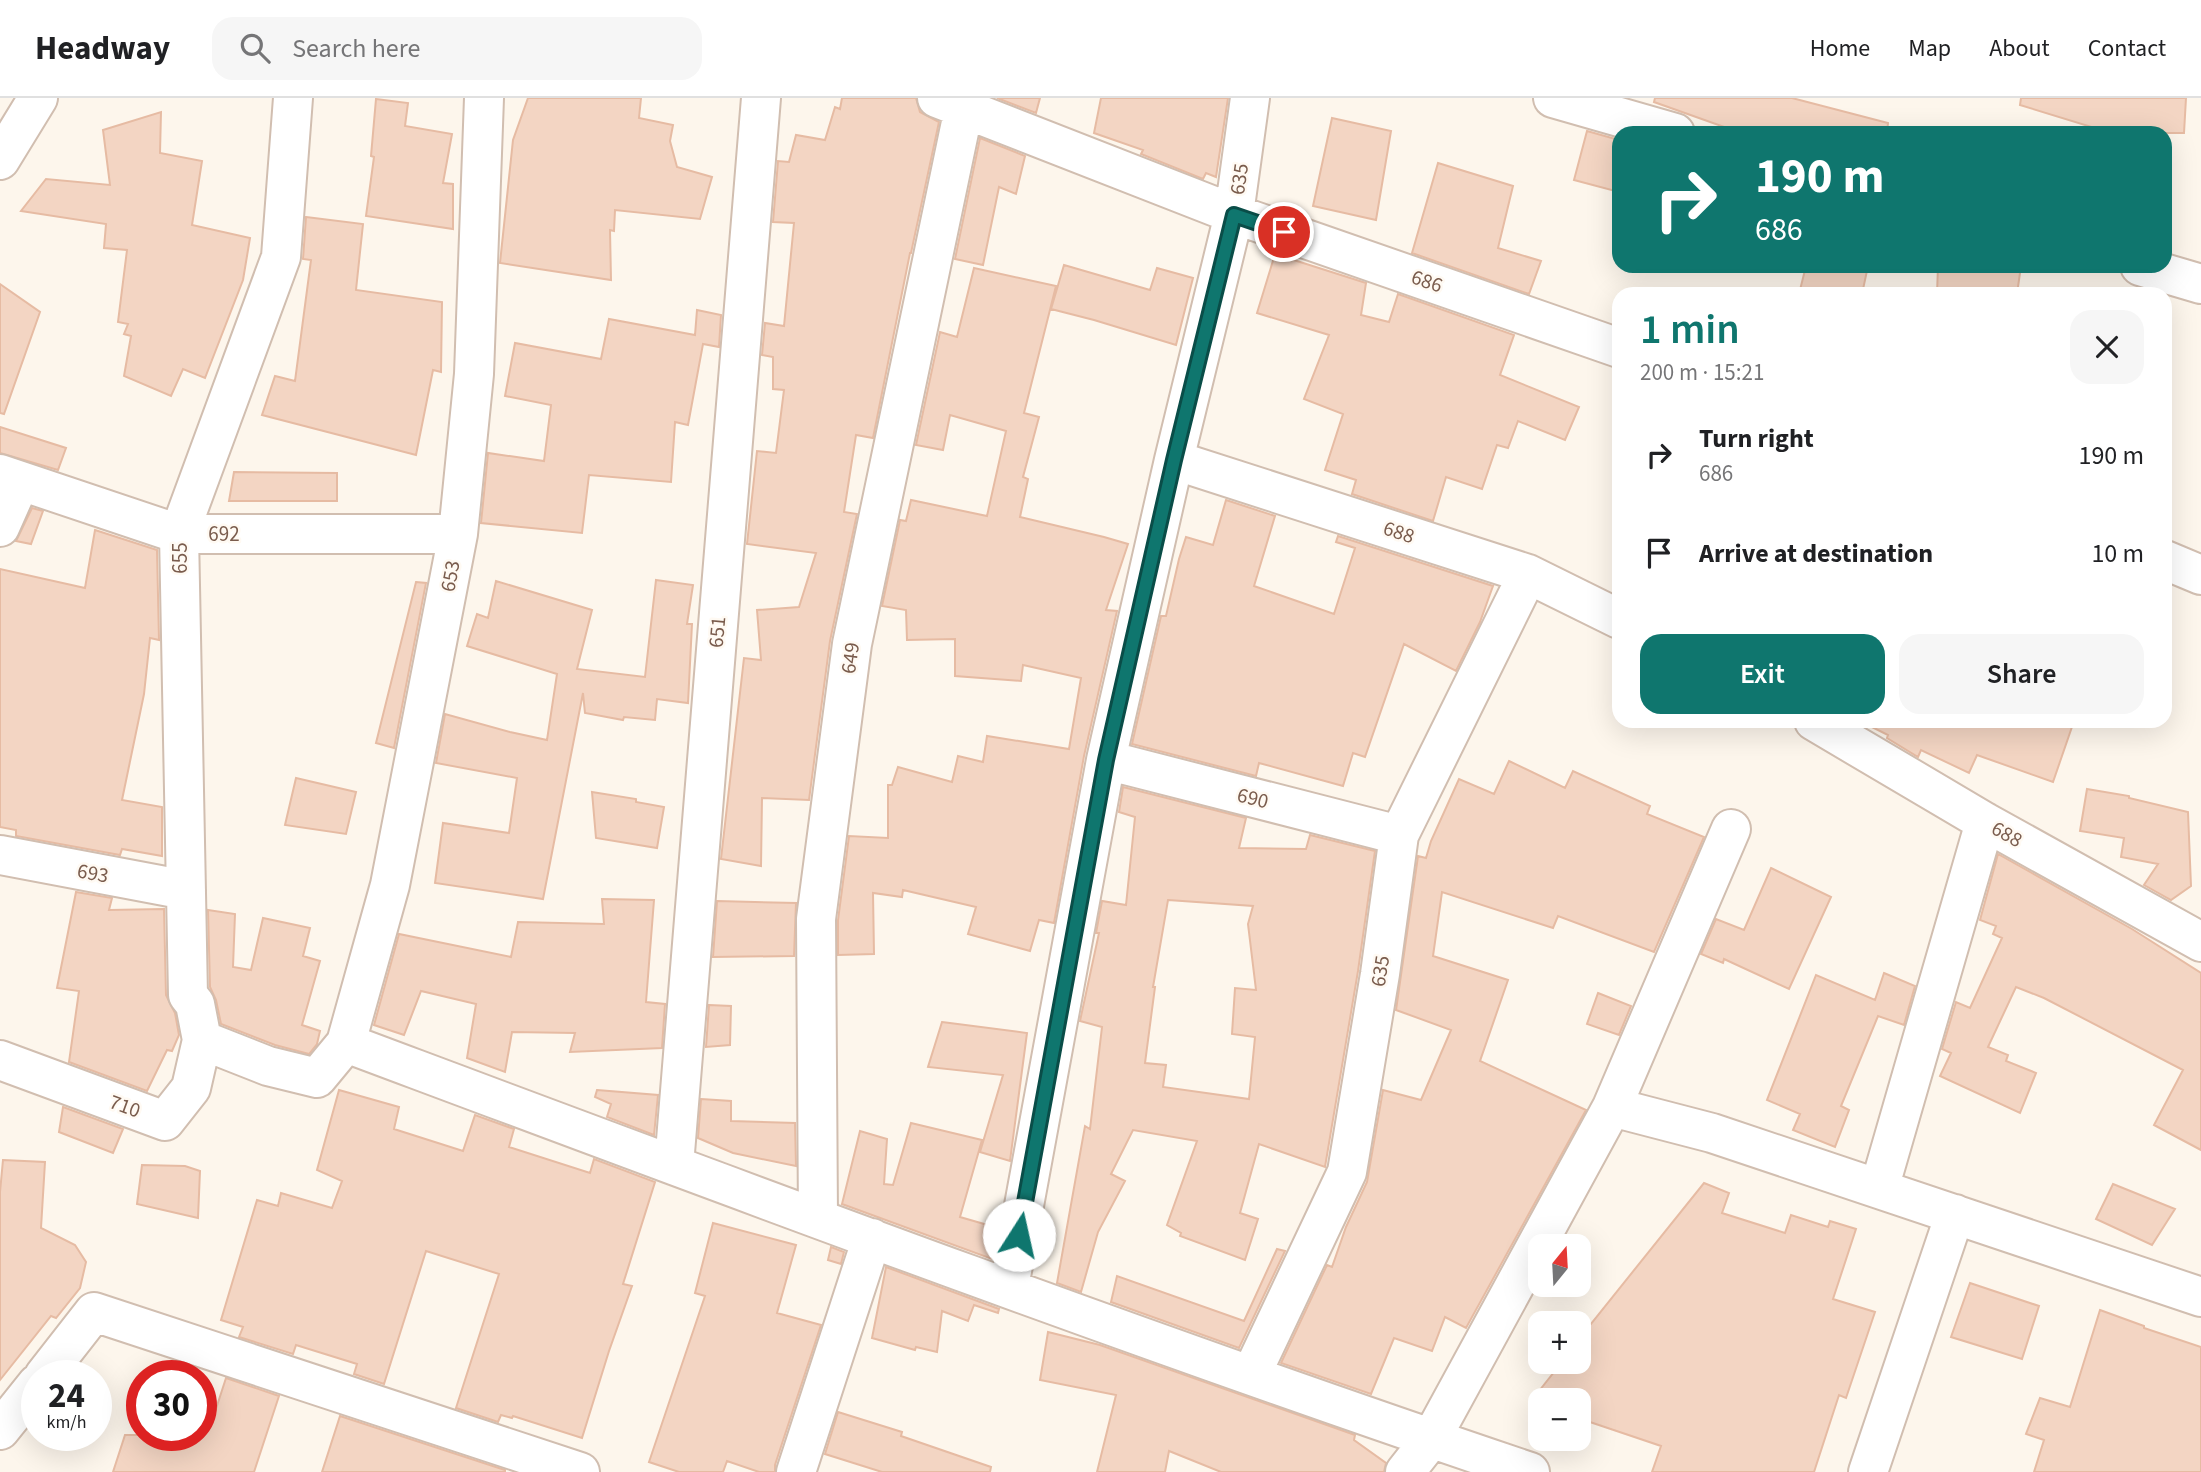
<!DOCTYPE html>
<html lang="en">
<head>
<meta charset="utf-8">
<style>
  :root { --surface:#fff; --page:#f6f6f6; --text:#202124; --muted:#757577; --line:#e0e0e0; --accent:#0f766e }
  body { margin:0; font-family:"Source Sans 3",sans-serif; background:var(--page); color:var(--text); height:100vh; display:flex; flex-direction:column; font-size:26px; white-space:nowrap }
  * { box-sizing:border-box; margin:0 }
  p { font-size:23px; color:var(--muted) }
  .icon { flex:none; width:38px; height:38px; fill:none; stroke:currentColor; stroke-width:2; stroke-linecap:round; stroke-linejoin:round }
  .map { position:relative; flex:1; overflow:hidden }
  .details { position:absolute; left:1612px; top:189px; width:560px; height:441px; display:flex; flex-direction:column; background:var(--surface); border-radius:21px; box-shadow:0 7px 28px #0002 }
  .details>* { flex:none }
  .hud { position:absolute; left:1612px; top:28px; width:560px; height:147px; border-radius:21px; box-shadow:0 7px 28px #0002; background:#0f766e; color:#fff; overflow:hidden }
  .needle { width:46px; rotate:18deg }
  .buttons { position:absolute; left:1528px; top:1136px; display:grid; gap:14px }
  .buttons a { display:grid; place-items:center; width:63px; height:63px; border-radius:14px; background:var(--surface); box-shadow:0 7px 28px #0002; font-size:35px }
  .speed { position:absolute; left:21px; top:1262px; display:flex; gap:14px; font-size:35px; font-weight:700; text-align:center }
  .speed>* { display:grid; place-content:center; width:91px; height:91px; border-radius:50%; background:var(--surface); box-shadow:0 7px 28px #0002; line-height:1 }
  .speed small { font-size:18px; font-weight:400 }
  .speed .limit { border:10px solid #d22; background:#fff; color:#111 }
  .pin { position:absolute; display:grid; place-items:center; width:60px; height:60px; color:#fff; margin:-30px; border:4px solid #fff; border-radius:50%; box-shadow:0 2px 7px #0007 }
  .me { position:absolute; width:77px; margin:-38px; rotate:10deg; stroke-linejoin:round; filter:drop-shadow(0 0 5px #0008) }
  .turn { display:flex; align-items:center; gap:24px; height:147px; padding:0 28px; font-size:32px }
  .turn .icon { width:91px; height:91px; stroke-width:2.5 }
  .turn b { display:block; font-size:49px; line-height:60px }
  .round { display:grid; place-items:center; flex:none; width:74px; height:74px; border-radius:21px; background:var(--page) }
  .overview { display:flex; align-items:center; justify-content:space-between; height:119px; padding:0 28px }
  h1 { font-size:42px; font-weight:600; line-height:52px; color:var(--accent) }
  .button { display:flex; gap:14px; margin-top:auto; padding:14px 28px }
  .button a { flex:1; height:80px; border-radius:21px; background:var(--accent); color:#fff; font-size:28px; font-weight:600; line-height:80px; text-align:center }
  .button a+a { background:var(--page); color:var(--text) }
  ul { padding:0; list-style:none }
  li { display:flex; align-items:center; gap:21px; height:98px; padding:0 28px }
  li div { flex:1 }
  li b { display:block; font-size:26px }
  li em { font-style:normal }
  header { display:flex; align-items:center; gap:42px; box-sizing:border-box; height:98px; padding:0 35px; background:var(--surface); border-bottom:2px solid var(--line) }
  header strong { font-size:33px }
  nav { display:flex; gap:38px; margin-inline-start:auto; font-size:24px }
  .search { width:490px; height:63px; background:var(--page); display:flex; align-items:center; gap:18px; box-sizing:border-box; padding:0 24px; border-radius:21px; color:var(--muted); font-size:26px }
  .map>svg:first-child { display:block }
  .building { fill:#f3d5c3; stroke:#e6bba3; stroke-width:2; fill-rule:evenodd }
  .lines { fill:none; stroke-linecap:round; stroke-linejoin:round }
  .minor-casing { stroke:#d1beb0; stroke-width:42 }
  .minor { stroke:#fff; stroke-width:38 }
  .route-casing { stroke:#0a4d48; stroke-width:18 }
  .route { stroke:#0f766e; stroke-width:12 }
  .labels { text-anchor:middle; stroke-width:5; stroke-linejoin:round; paint-order:stroke }
  .street-label { font-size:21px; fill:#7a5c4d; stroke:#fffaf3 }
</style>
</head>
<body>
<header>
<strong>Headway</strong>
<div class="search"><svg class="icon" aria-label="search" viewBox="0 0 24 24"><circle cx="10" cy="10" r="6"/><path d="M15 15l6 6"/></svg>Search here</div>
<nav><a>Home</a><a>Map</a><a>About</a><a>Contact</a></nav>
</header>
<div class="map">
<svg width="2201" height="1374" viewBox="0 0 2201 1374">
  <rect width="100%" height="100%" fill="#fdf6ec"/>
  <!-- building -->
  <path class="building" d="M 528,0 L 641,0 L 639,20 L 673,27 L 670,43 L 677,69 L 712,79 L 700,121 L 615,112 L 614,133 L 610,132 L 611,182 L 500,165 L 513,42 Z
    M 842,0 L 916,0 L 920,14 L 939,24 L 911,155 L 910,155 L 873,340 L 856,337 L 844,414 L 857,416 L 830,543 L 809,702 L 762,700 L 761,768 L 721,761 L 744,560 L 761,562 L 757,512 L 799,509 L 816,455 L 747,446 L 757,353 L 776,355 L 784,292 L 773,291 L 773,259 L 762,257 L 765,225 L 784,228 L 794,125 L 773,124 L 778,63 L 789,64 L 796,37 L 825,42 L 835,9 L 840,11 Z
    M 997,0 L 1040,0 L 1036,15 Z
    M 1101,0 L 1228,0 L 1216,79 L 1206,75 L 1203,81 L 1141,56 L 1143,52 L 1094,35 Z
    M 1655,0 L 1792,0 L 1888,25 L 1887,35 L 1741,35 L 1654,4 Z
    M 2021,0 L 2186,0 L 2184,35 L 2111,35 L 2020,7 Z
    M 376,1 L 408,5 L 405,28 L 452,36 L 443,85 L 453,86 L 453,131 L 366,118 L 374,59 L 371,58 Z
    M 161,14 L 160,55 L 202,63 L 192,127 L 250,140 L 243,182 L 205,280 L 183,271 L 171,298 L 124,278 L 131,238 L 124,236 L 128,226 L 118,224 L 127,152 L 104,150 L 106,126 L 21,113 L 46,81 L 110,87 L 103,32 Z
    M 1332,20 L 1391,33 L 1376,122 L 1313,108 Z
    M 1587,33 L 1619,42 L 1619,94 L 1574,82 Z
    M 980,40 L 1025,58 L 1016,96 L 999,89 L 983,167 L 955,161 Z
    M 1438,65 L 1513,88 L 1498,150 L 1541,163 L 1529,196 L 1412,155 Z
    M 306,119 L 363,126 L 356,192 L 442,204 L 441,274 L 433,272 L 416,357 L 262,317 L 275,278 L 295,283 L 311,162 L 303,161 Z
    M 1275,156 L 1366,185 L 1361,217 L 1389,224 L 1398,196 L 1514,237 L 1500,277 L 1579,309 L 1565,342 L 1518,323 L 1508,350 L 1497,347 L 1482,391 L 1446,379 L 1433,423 L 1352,396 L 1356,382 L 1325,372 L 1343,316 L 1304,301 L 1329,237 L 1257,215 Z
    M 1064,167 L 1150,192 L 1157,170 L 1193,180 L 1176,247 L 1094,222 L 1051,211 Z
    M 1806,168 L 1868,168 L 1862,196 L 1799,196 Z
    M 1938,168 L 2021,168 L 2017,196 L 1937,196 Z
    M 974,170 L 1056,188 L 1024,315 L 1039,319 L 1023,379 L 1028,381 L 1020,419 L 1104,439 L 1128,446 L 1106,512 L 1117,513 L 1084,658 L 1054,825 L 1039,822 L 1030,853 L 968,836 L 976,809 L 903,792 L 902,799 L 873,795 L 874,856 L 838,857 L 838,822 L 849,738 L 888,740 L 888,687 L 892,687 L 898,669 L 952,684 L 958,658 L 983,664 L 987,638 L 1069,651 L 1081,580 L 1023,567 L 1021,583 L 955,578 L 955,541 L 907,542 L 906,512 L 882,508 L 900,422 L 906,423 L 911,402 L 987,418 L 1006,333 L 950,317 L 943,352 L 916,347 L 940,234 L 957,239 Z
    M 0,186 L 40,214 L 4,316 L 0,315 Z
    M 697,212 L 721,217 L 719,249 L 703,246 L 688,327 L 675,324 L 671,384 L 589,377 L 582,435 L 481,425 L 488,355 L 544,363 L 551,307 L 505,298 L 515,245 L 601,261 L 609,221 L 695,237 Z
    M 0,329 L 66,350 L 58,372 L 0,355 Z
    M 234,374 L 337,375 L 337,403 L 229,403 Z
    M 1226,402 L 1275,418 L 1254,488 L 1334,516 L 1355,450 L 1336,444 L 1338,438 L 1493,488 L 1480,524 L 1456,573 L 1404,546 L 1365,659 L 1353,655 L 1343,688 L 1259,665 L 1256,678 L 1132,646 L 1161,518 L 1166,518 L 1179,461 L 1186,439 L 1213,447 Z
    M 32,410 L 43,413 L 31,446 L 16,443 Z
    M 95,432 L 157,452 L 159,542 L 150,540 L 144,596 L 122,702 L 162,709 L 162,758 L 122,751 L 120,757 L 16,738 L 16,732 L 0,729 L 0,471 L 85,490 Z
    M 656,482 L 693,487 L 687,526 L 692,526 L 688,605 L 657,601 L 655,622 L 624,619 L 623,622 L 585,615 L 583,595 L 543,801 L 435,785 L 443,725 L 509,735 L 517,680 L 436,665 L 445,616 L 510,634 L 547,642 L 557,576 L 467,548 L 477,516 L 488,520 L 496,483 L 592,512 L 577,571 L 645,579 Z
    M 416,484 L 426,485 L 394,650 L 376,645 Z
    M 1860,623 L 2074,623 L 2053,684 L 1977,657 L 1969,675 L 1921,652 L 1918,659 L 1887,640 L 1888,637 Z
    M 1509,663 L 1565,690 L 1573,673 L 1650,708 L 1647,716 L 1704,739 L 1654,854 L 1558,818 L 1553,830 L 1442,794 L 1433,858 L 1508,882 L 1480,963 L 1586,1012 L 1466,1230 L 1445,1219 L 1432,1253 L 1394,1240 L 1371,1296 L 1281,1265 L 1327,1167 L 1332,1169 L 1346,1129 L 1367,1084 L 1383,992 L 1421,1002 L 1451,932 L 1396,912 L 1418,758 L 1426,760 L 1431,743 L 1459,681 L 1494,696 Z
    M 296,680 L 356,694 L 346,736 L 285,727 Z
    M 1123,689 L 1246,720 L 1239,750 L 1306,751 L 1310,737 L 1375,753 L 1358,873 L 1325,1069 L 1259,1046 L 1240,1115 L 1258,1121 L 1245,1162 L 1180,1138 L 1181,1135 L 1167,1127 L 1197,1043 L 1133,1032 L 1111,1076 L 1125,1083 L 1098,1134 L 1081,1194 L 1057,1185 L 1085,1028 L 1090,1031 L 1102,929 L 1080,923 L 1099,835 L 1096,835 L 1102,803 L 1126,807 L 1135,719 L 1119,714 ZM 1168,802 L 1253,808 L 1248,826 L 1256,892 L 1235,890 L 1232,936 L 1255,939 L 1249,1001 L 1163,989 L 1166,967 L 1145,965 L 1155,889 L 1153,889 Z
    M 2087,691 L 2129,698 L 2129,700 L 2188,714 L 2191,788 L 2171,802 L 2144,787 L 2158,766 L 2121,759 L 2124,740 L 2080,733 Z
    M 592,694 L 636,701 L 636,704 L 664,709 L 657,750 L 596,740 Z
    M 1998,756 L 2132,831 L 2201,875 L 2201,1052 L 2154,1027 L 2183,972 L 2044,900 L 2016,889 L 1988,949 L 2008,957 L 2006,963 L 2036,975 L 2020,1015 L 1940,978 L 1951,955 L 1942,951 L 1956,904 L 1970,910 L 2002,840 L 1993,836 L 1996,828 L 1980,822 Z
    M 1771,770 L 1831,799 L 1789,891 L 1724,861 L 1723,865 L 1701,856 L 1716,821 L 1744,832 Z
    M 76,794 L 112,800 L 109,812 L 164,811 L 166,897 L 175,915 L 179,937 L 172,953 L 167,952 L 147,993 L 69,964 L 79,893 L 57,890 Z
    M 602,801 L 654,802 L 646,904 L 665,906 L 662,950 L 570,954 L 575,935 L 512,934 L 505,974 L 467,960 L 476,906 L 421,893 L 404,937 L 374,927 L 399,836 L 511,859 L 518,824 L 604,826 Z
    M 717,803 L 796,805 L 794,858 L 713,859 Z
    M 208,812 L 235,816 L 233,869 L 251,872 L 263,820 L 310,830 L 303,858 L 320,863 L 302,927 L 320,933 L 317,946 L 309,956 L 275,947 L 221,926 L 216,902 L 210,889 Z
    M 1884,875 L 1915,888 L 1904,927 L 1878,918 L 1841,1008 L 1849,1012 L 1835,1049 L 1793,1032 L 1800,1016 L 1767,1002 L 1816,877 L 1875,902 Z
    M 1598,895 L 1631,908 L 1619,937 L 1587,926 Z
    M 709,907 L 731,908 L 730,947 L 706,949 Z
    M 942,924 L 1027,935 L 1010,1063 L 980,1054 L 1003,977 L 928,969 Z
    M 339,992 L 399,1009 L 394,1031 L 463,1053 L 475,1017 L 514,1031 L 509,1049 L 590,1075 L 594,1061 L 655,1084 L 623,1186 L 632,1188 L 609,1253 L 582,1340 L 513,1318 L 512,1320 L 501,1317 L 498,1324 L 456,1310 L 499,1176 L 426,1153 L 384,1286 L 354,1276 L 357,1266 L 296,1247 L 293,1256 L 239,1239 L 243,1229 L 221,1222 L 257,1102 L 278,1108 L 281,1095 L 332,1110 L 342,1083 L 317,1072 Z
    M 597,992 L 658,997 L 654,1037 L 607,1019 L 611,1006 L 595,999 Z
    M 701,1001 L 731,1003 L 731,1023 L 795,1025 L 796,1068 L 733,1055 L 698,1040 Z
    M 63,1009 L 123,1031 L 113,1055 L 59,1034 Z
    M 911,1025 L 982,1042 L 960,1119 L 998,1130 L 992,1161 L 842,1106 L 860,1033 L 887,1041 L 884,1086 L 893,1087 Z
    M 3,1062 L 45,1064 L 41,1130 L 75,1147 L 86,1164 L 80,1190 L 56,1220 L 51,1218 L 0,1282 L 0,1094 Z
    M 142,1067 L 185,1068 L 200,1073 L 198,1120 L 137,1106 Z
    M 1704,1085 L 1729,1095 L 1722,1115 L 1785,1135 L 1791,1117 L 1828,1129 L 1830,1123 L 1856,1131 L 1833,1201 L 1875,1214 L 1846,1300 L 1839,1297 L 1814,1374 L 1652,1374 L 1661,1348 L 1578,1320 L 1578,1302 L 1532,1302 L 1562,1264 L 1578,1264 L 1578,1242 Z
    M 2113,1086 L 2175,1111 L 2152,1147 L 2096,1121 Z
    M 713,1125 L 796,1147 L 777,1215 L 821,1227 L 775,1367 L 775,1374 L 759,1374 L 727,1363 L 723,1374 L 679,1374 L 649,1364 L 705,1198 L 695,1195 Z
    M 831,1149 L 844,1154 L 841,1166 L 828,1162 Z
    M 1277,1151 L 1285,1153 L 1239,1250 L 1111,1204 L 1117,1178 L 1244,1223 Z
    M 886,1169 L 999,1211 L 998,1215 L 974,1207 L 968,1223 L 942,1213 L 937,1254 L 916,1249 L 915,1252 L 872,1240 Z
    M 1970,1185 L 2039,1208 L 2022,1261 L 1951,1239 Z
    M 2100,1212 L 2144,1228 L 2144,1230 L 2201,1249 L 2201,1374 L 2034,1374 L 2044,1342 L 2026,1336 L 2040,1300 L 2070,1309 Z
    M 1048,1234 L 1100,1247 L 1355,1337 L 1354,1342 L 1386,1365 L 1384,1374 L 1221,1374 L 1169,1353 L 1165,1374 L 1097,1374 L 1116,1297 L 1040,1282 Z
    M 226,1280 L 279,1298 L 254,1374 L 113,1374 L 125,1337 L 201,1337 L 201,1313 L 214,1317 Z
    M 838,1314 L 902,1334 L 901,1338 L 991,1369 L 990,1374 L 882,1374 L 825,1356 Z
    M 340,1318 L 505,1372 L 505,1374 L 322,1374 Z"/>
  <g class="lines">
    <defs>
      <path id="minor" d="M 293,0 L 281,159 L 179,436 L 188,897 L 195,906 L 202,942 L 268,968 L 317,980 L 346,945 L 390,787 L 458,436 L 474,276 L 484,0
        M 937,0 L 1234,116 L 1619,250
        M 1553,0 L 1675,35
        M 0,62 L 38,0
        M 2140,168 L 2201,186
        M 1174,362 L 1528,476 L 1619,521
        M 0,376 L 179,436 L 458,436
        M 0,429 L 20,384
        M 2165,462 L 2201,477
        M 1814,623 L 1985,724 L 2201,844
        M 1106,662 L 1399,737
        M 0,757 L 186,792
        M 346,945 C 739,1092 1132,1240 1530,1374
        M 0,962 L 165,1023 L 191,990 L 202,942
        M 1612,1009 L 1731,731
        M 674,1067 L 761,0
        M 1879,1091 L 1985,724
        M 818,1120 L 816,821 L 852,546 L 964,10
        M 1009,1189 L 1106,662 L 1174,362 L 1234,116 L 1250,0
        M 1251,1277 L 1347,1074 L 1380,876 L 1399,737 L 1528,476
        M 44,1278 L 94,1214 L 580,1374
        M 0,1332 L 37,1286
        M 796,1374 L 872,1140
        M 1405,1374 L 1431,1341 L 1612,1009 L 1712,1035 L 2201,1199
        M 1868,1374 L 1955,1116"/>
    </defs>
    <!-- minor casing -->
    <use href="#minor" class="minor-casing"/>
    <!-- minor -->
    <use href="#minor" class="minor"/>
  </g>
  <g class="lines">
    <defs>
      <path id="route" d="M 1019,1137 L 1106,662 L 1174,362 L 1234,117 L 1284,134"/>
    </defs>
    <!-- route casing -->
    <use href="#route" class="route-casing"/>
    <!-- route -->
    <use href="#route" class="route"/>
  </g>
  <g class="labels">
    <!-- street labels -->
    <g class="street-label">
      <text transform="translate(1239 81) rotate(-82)" y="7">635</text>
      <text transform="translate(1427 183) rotate(19)" y="7">686</text>
      <text transform="translate(1399 434) rotate(18)" y="7">688</text>
      <text x="224" y="443">692</text>
      <text transform="translate(180 460) rotate(-90)" y="7">655</text>
      <text transform="translate(450 478) rotate(-79)" y="7">653</text>
      <text transform="translate(717 534) rotate(-85)" y="7">651</text>
      <text transform="translate(850 560) rotate(-82)" y="7">649</text>
      <text transform="translate(1253 700) rotate(14)" y="7">690</text>
      <text transform="translate(2007 736) rotate(29)" y="7">688</text>
      <text transform="translate(93 775) rotate(11)" y="7">693</text>
      <text transform="translate(1380 873) rotate(-81)" y="7">635</text>
      <text transform="translate(125 1008) rotate(20)" y="7">710</text>
    </g>
  </g>
</svg>
<div class="buttons">
<a><svg class="needle" viewBox="-14 -14 28 28"><path d="M0-13l5 13h-10z" fill="#e53935"/><path d="M0 13l5-13h-10z" fill="#757577"/></svg></a>
<a>+</a>
<a>−</a>
</div>
<div class="speed"><div>24<small>km/h</small></div><div class="limit">30</div></div>
<div class="pin" style="left:1284px;top:134px;background:#d93025"><svg class="icon" aria-label="arrive" viewBox="0 0 24 24"><path d="M6 21V4h12l-3 4 3 4H6"/></svg></div>
<svg class="me" style="left:1019px;top:1137px" viewBox="-20 -20 40 40"><circle r="19" fill="#fff"/><path d="M0-13L10 11 0 6-10 11z" fill="#0f766e"/></svg>
<div class="hud">
<div class="turn"><svg class="icon" aria-label="right" viewBox="0 0 24 24"><path d="M7 20v-9h11M14 6l5 5-5 5"/></svg><div><b>190 m</b>686</div></div>
</div>
<section class="details">
<div class="overview"><div><h1>1 min</h1><p>200 m · 15:21</p></div><a class="round"><svg class="icon" aria-label="close" viewBox="0 0 24 24"><path d="M6 6l12 12M18 6L6 18"/></svg></a></div>
<ul>
<li><svg class="icon" aria-label="right" viewBox="0 0 24 24"><path d="M7 20v-9h11M14 6l5 5-5 5"/></svg><div><b>Turn right</b><p>686</p></div><em>190 m</em></li>
<li><svg class="icon" aria-label="arrive" viewBox="0 0 24 24"><path d="M6 21V4h12l-3 4 3 4H6"/></svg><div><b>Arrive at destination</b></div><em>10 m</em></li>
</ul>
<div class="button"><a>Exit</a><a>Share</a></div>
</section>
</div>
</body>
</html>
